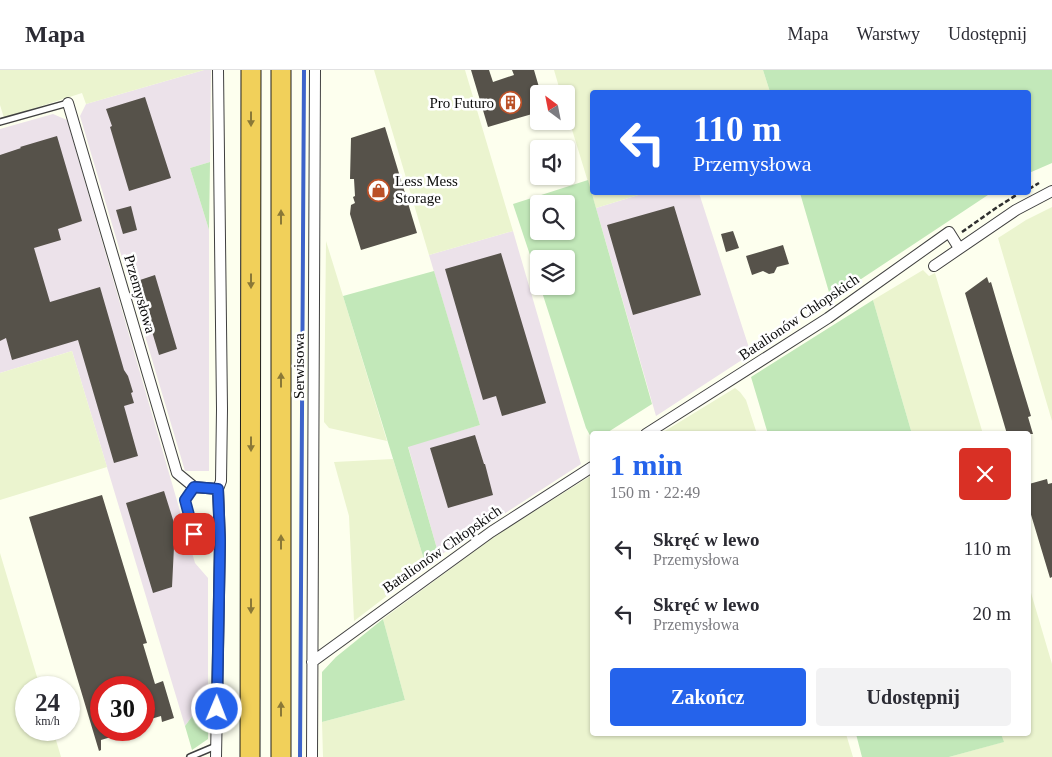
<!DOCTYPE html>
<html lang="pl">
<head>
<meta charset="utf-8">
<style>
  :root { --surface:#fff; --page:#f2f2f3; --text:#2b2b33; --muted:#7c7c81; --line:#e1e1e2; --accent:#2563eb }
  body { margin:0; font-family:"Times New Roman",serif; background:var(--page); color:var(--text); height:100vh; display:flex; flex-direction:column; font-size:19px; white-space:nowrap }
  * { box-sizing:border-box; margin:0 }
  p { font-size:16px; color:var(--muted) }
  .icon { flex:none; width:28px; height:28px; fill:none; stroke:currentColor; stroke-width:2; stroke-linecap:round; stroke-linejoin:round }
  .map { position:relative; flex:1; overflow:hidden }
  .panel { position:absolute; left:590px; top:361px; width:441px; height:305px; display:flex; flex-direction:column; background:var(--surface); border-radius:5px; box-shadow:0 1px 4px #0004 }
  .panel>* { flex:none }
  .top-card { position:absolute; left:590px; top:20px; width:441px; height:105px; border-radius:5px; box-shadow:0 1px 4px #0004; background:#2563eb; color:#fff; overflow:hidden }
  .needle { width:32px; rotate:328deg }
  .fabs { position:absolute; left:530px; top:15px; display:grid; gap:10px }
  .fabs a { display:grid; place-items:center; width:45px; height:45px; border-radius:5px; background:var(--surface); box-shadow:0 1px 4px #0004; font-size:25px }
  .speed { position:absolute; left:15px; top:606px; display:flex; gap:10px; font-size:25px; font-weight:700; text-align:center }
  .speed>* { display:grid; place-content:center; width:65px; height:65px; border-radius:50%; background:var(--surface); box-shadow:0 1px 4px #0004; line-height:1 }
  .speed small { font-size:12px; font-weight:400 }
  .speed .limit { border:8px solid #d22; background:#fff; color:#111 }
  .pin { position:absolute; display:grid; place-items:center; width:42px; height:42px; color:#fff; margin:-21px; border-radius:10px; box-shadow:0 2px 8px #0006 }
  .me { position:absolute; width:55px; margin:-28px; rotate:1deg; stroke-linejoin:round; filter:drop-shadow(0 0 4px #0008) }
  .turn { display:flex; align-items:center; gap:18px; height:105px; padding:0 20px; font-size:22px }
  .turn .icon { width:65px; height:65px; stroke-width:2.5 }
  .turn b { display:block; font-size:35px; line-height:42px }
  .round { display:grid; place-items:center; flex:none; width:52px; height:52px; border-radius:5px; background:var(--page) }
  .head { display:flex; align-items:center; justify-content:space-between; height:85px; padding:0 20px }
  h1 { font-size:30px; font-weight:600; line-height:38px; color:var(--accent) }
  .button { display:flex; gap:10px; margin-top:auto; padding:10px 20px }
  .button a { flex:1; height:58px; border-radius:5px; background:var(--accent); color:#fff; font-size:20px; font-weight:600; line-height:58px; text-align:center }
  .button a+a { background:var(--page); color:var(--text) }
  ul { padding:0; list-style:none }
  li { display:flex; align-items:center; gap:15px; height:65px; padding:0 20px }
  li div { flex:1 }
  li b { display:block; font-size:19px }
  li em { font-style:normal }
  header { display:flex; align-items:center; gap:30px; box-sizing:border-box; height:70px; padding:0 25px; background:var(--surface); border-bottom:1px solid var(--line) }
  header strong { font-size:24px }
  nav { display:flex; gap:28px; margin-inline-start:auto; font-size:18px }
  .map>svg:first-child { display:block }
  .industrial { fill:#ece2ea }
  .farmland { fill:#ebf4cf }
  .green { fill:#c2e8b9; fill-rule:evenodd }
  .lines { fill:none; stroke-linecap:round; stroke-linejoin:round }
  .stream { stroke:#3d64ca; stroke-width:4 }
  .building { fill:#56524a }
  .lane-casing { stroke:#404040; stroke-width:8 }
  .street-casing { stroke:#404040; stroke-width:12 }
  .highway-casing { stroke:#1e1e1e; stroke-width:21 }
  .path { stroke:#2f2f2f; stroke-width:2.5; stroke-dasharray:5 2.5; stroke-linecap:butt }
  .lane { stroke:#fff; stroke-width:5 }
  .street { stroke:#fff; stroke-width:10 }
  .highway { stroke:#f1d05a; stroke-width:19 }
  .oneway { fill:#8a7837 }
  .route-casing { stroke:#184099; stroke-width:12 }
  .route { stroke:#2563eb; stroke-width:9 }
  .labels { text-anchor:middle; stroke-width:5; stroke-linejoin:round; paint-order:stroke }
  .poi-label { font-size:15px; fill:#0d0d0d; stroke:#fff; text-anchor:end }
  .street-label { font-size:15px; fill:#0d0d0d; stroke:#fff }
</style>
</head>
<body>
<header>
<strong>Mapa</strong>
<nav><a>Mapa</a><a>Warstwy</a><a>Udostępnij</a></nav>
</header>
<div class="map">
<svg width="1052" height="687" viewBox="0 0 1052 687">
  <rect width="100%" height="100%" fill="#fdffee"/>
  <!-- industrial -->
  <path class="industrial" d="M 204,0 L 211,0 L 210,92 L 190,98 L 209,160 L 209,401 L 185,401 L 80,46 L 86,34 Z
    M 53,44 L 67,50 L 195,493 L 208,508 L 208,625 L 185,656 L 72,281 L 0,303 L 0,59 Z
    M 645,123 L 699,123 L 751,284 L 656,346 L 596,138 Z
    M 513,161 L 581,394 L 439,486 L 408,376 L 480,355 L 429,185 Z"/>
  <!-- farmland -->
  <path class="farmland" d="M 0,0 L 204,0 L 86,34 L 82,23 L 4,48 L 0,35 Z
    M 374,0 L 465,0 L 513,161 L 429,185 Z
    M 554,0 L 763,0 L 770,22 L 592,22 L 592,122 L 645,123 L 596,138 L 566,40 L 566,24 L 561,24 Z
    M 1052,137 L 1052,351 L 998,168 L 1026,150 Z
    M 326,171 L 343,226 L 387,371 L 329,358 L 324,352 Z
    M 923,200 L 929,206 L 935,203 L 983,364 L 912,364 L 873,230 Z
    M 72,281 L 107,397 L 0,430 L 0,303 Z
    M 735,318 L 740,322 L 746,330 L 757,364 L 660,364 Z
    M 393,389 L 426,496 L 354,551 L 349,446 L 334,392 Z
    M 592,405 L 592,664 L 846,664 L 853,687 L 323,687 L 322,652 L 405,630 L 383,549 L 495,466 Z
    M 0,483 L 40,617 L 26,618 L 26,660 L 53,660 L 61,687 L 0,687 Z
    M 1029,516 L 1052,594 L 1052,687 L 949,687 L 1003,672 L 1001,664 L 1029,664 Z"/>
  <!-- green -->
  <path class="green" d="M 763,0 L 1052,0 L 1052,93 L 1029,103 L 1029,22 L 770,22 Z
    M 210,92 L 209,160 L 190,98 Z
    M 588,110 L 652,334 L 605,364 L 592,364 L 592,369 L 586,358 L 540,216 L 566,216 L 566,189 L 539,189 L 539,212 L 513,134 ZM 539,134 L 566,134 L 566,161 L 539,161 Z
    M 800,123 L 800,122 L 991,123 L 831,229 Z
    M 434,201 L 480,355 L 408,377 L 439,486 L 426,496 L 343,226 Z
    M 873,230 L 912,364 L 768,364 L 751,307 Z
    M 383,549 L 405,630 L 322,652 L 322,602 L 336,587 Z
    M 208,625 L 208,669 L 192,680 L 185,656 Z
    M 856,664 L 1001,664 L 1004,672 L 949,687 L 862,687 Z"/>
  <g class="lines">
    <!-- stream -->
    <path class="stream" d="M 300,687 L 304,0"/>
  </g>
  <!-- building -->
  <path class="building" d="M 471,0 L 489,0 L 493,12 L 514,5 L 512,0 L 534,0 L 541,24 L 539,24 L 539,42 L 488,57 Z
    M 145,27 L 171,108 L 129,121 L 110,57 L 112,56 L 106,39 Z
    M 385,57 L 417,163 L 361,180 L 350,144 L 351,135 L 355,133 L 353,127 L 355,126 L 354,109 L 350,109 L 351,68 Z
    M 57,66 L 82,151 L 58,159 L 61,170 L 34,178 L 50,232 L 100,217 L 124,300 L 128,306 L 133,322 L 131,323 L 134,333 L 124,336 L 138,386 L 114,393 L 78,270 L 12,290 L 6,268 L 0,271 L 0,85 L 21,78 L 20,77 Z
    M 131,136 L 137,160 L 123,164 L 116,140 Z
    M 674,136 L 701,225 L 633,245 L 607,155 Z
    M 733,161 L 739,178 L 726,182 L 721,164 Z
    M 783,175 L 789,194 L 777,197 L 774,203 L 769,204 L 763,201 L 752,205 L 746,186 Z
    M 501,183 L 546,333 L 502,346 L 496,326 L 483,330 L 445,199 Z
    M 155,205 L 177,279 L 159,285 L 137,211 Z
    M 987,207 L 989,213 L 991,212 L 1011,280 L 1031,346 L 1028,347 L 1033,364 L 1007,364 L 1002,347 L 965,223 Z
    M 475,365 L 484,394 L 485,394 L 493,425 L 448,438 L 430,378 Z
    M 1047,409 L 1048,414 L 1052,413 L 1052,507 L 1050,508 L 1029,438 L 1029,414 Z
    M 164,421 L 175,456 L 172,517 L 153,523 L 126,433 Z
    M 102,425 L 147,573 L 143,574 L 155,614 L 163,611 L 174,648 L 162,652 L 161,646 L 144,651 L 144,618 L 101,618 L 101,660 L 124,660 L 124,663 L 101,670 L 101,680 L 99,681 L 29,447 Z"/>
  <g class="lines">
    <defs>
      <path id="lane" d="M 0,52 L 68,33
        M 194,417 L 185,430 L 199,481
        M 190,687 L 216,676"/>
      <path id="street" d="M 68,33 L 177,403 L 194,417 L 218,419
        M 934,196 L 1016,140 L 1052,121
        M 646,364 L 828,248 L 949,162 L 959,178
        M 312,592 L 491,462 L 592,397
        M 216,687 L 220,471 L 218,419 L 221,411 L 222,339 L 218,0
        M 312,687 L 315,0"/>
      <path id="highway" d="M 250,687 L 251,0
        M 281,687 L 281,0"/>
    </defs>
    <!-- lane casing -->
    <use href="#lane" class="lane-casing"/>
    <!-- street casing -->
    <use href="#street" class="street-casing"/>
    <!-- highway casing -->
    <use href="#highway" class="highway-casing"/>
    <!-- path -->
    <path class="path" d="M 1029,119 L 1039,113
      M 962,162 L 996,138 L 1021,122"/>
    <!-- lane -->
    <use href="#lane" class="lane"/>
    <!-- street -->
    <use href="#street" class="street"/>
    <!-- highway -->
    <use href="#highway" class="highway"/>
  </g>
  <!-- one-way arrows -->
  <defs><path id="oneway-solid" d="M-6-.8H1V-3.2L6.5 0L1 3.2V.8H-6Z" transform="scale(1.25)"/></defs>
  <g class="oneway">
    <use href="#oneway-solid" transform="translate(251 49) rotate(90)"/>
    <use href="#oneway-solid" transform="translate(281 147) rotate(-90)"/>
    <use href="#oneway-solid" transform="translate(251 211) rotate(90)"/>
    <use href="#oneway-solid" transform="translate(281 310) rotate(-90)"/>
    <use href="#oneway-solid" transform="translate(251 374) rotate(90)"/>
    <use href="#oneway-solid" transform="translate(281 472) rotate(-90)"/>
    <use href="#oneway-solid" transform="translate(251 536) rotate(90)"/>
    <use href="#oneway-solid" transform="translate(281 639) rotate(-90)"/>
  </g>
  <g class="lines">
    <defs>
      <path id="route" d="M 194,464 L 185,430 L 194,417 L 218,419 L 220,471 L 217,639"/>
    </defs>
    <!-- route casing -->
    <use href="#route" class="route-casing"/>
    <!-- route -->
    <use href="#route" class="route"/>
  </g>
  <!-- icons -->
  <defs>
    <symbol id="building-ring" viewBox="-11 -11 22 22"><circle r="9.5" fill="#fff" stroke="#bb5128" stroke-width="1.5"/><path d="M-4-6H4V6H1V3H-1V6H-4ZM-2.5-4.3h1.7v1.8h-1.7ZM.8-4.3h1.7v1.8H.8ZM-2.5-1h1.7V.8h-1.7ZM.8-1h1.7V.8H.8Z" fill="#bb5128"/></symbol>
    <symbol id="shop-ring" viewBox="-11 -11 22 22"><circle r="9.5" fill="#fff" stroke="#bb5128" stroke-width="1.5"/><path d="M-5-2.5h2.3a2.7 3.5 0 0 1 5.4 0H5L5.5 6h-11ZM-1.5-2.5h3a1.5 2.3 0 0 0-3 0Z" fill="#bb5128"/></symbol>
  </defs>
  <g fill-rule="evenodd">
    <use href="#building-ring" x="498" y="20" width="25" height="25"/>
    <use href="#shop-ring" x="366" y="108" width="25" height="25"/>
  </g>
  <g class="labels">
    <!-- poi labels -->
    <g class="poi-label">
      <text x="494" y="38">Pro Futuro</text>
      <text x="395" y="116" text-anchor="start">Less Mess<tspan x="395" dy="17">Storage</tspan></text>
    </g>
    <!-- street labels -->
    <g class="street-label">
      <text transform="translate(140 224) rotate(74)" y="5">Przemysłowa</text>
      <text transform="translate(799 247) rotate(-34)" y="5">Batalionów Chłopskich</text>
      <text transform="translate(299 296) rotate(-90)" y="5">Serwisowa</text>
      <text transform="translate(442 479) rotate(-35)" y="5">Batalionów Chłopskich</text>
    </g>
  </g>
</svg>
<div class="fabs">
<a><svg class="needle" viewBox="-14 -14 28 28"><path d="M0-13l5 13h-10z" fill="#e53935"/><path d="M0 13l5-13h-10z" fill="#7c7c81"/></svg></a>
<a><svg class="icon" aria-label="sound" viewBox="0 0 24 24"><path d="M4 9h4l5-4v14l-5-4H4zM17 9q2 3 0 6"/></svg></a>
<a><svg class="icon" aria-label="search" viewBox="0 0 24 24"><circle cx="10" cy="10" r="6"/><path d="M15 15l6 6"/></svg></a>
<a><svg class="icon" aria-label="layers" viewBox="0 0 24 24"><path d="M12 4l9 5-9 5-9-5zM3 14l9 5 9-5"/></svg></a>
</div>
<div class="speed"><div>24<small>km/h</small></div><div class="limit">30</div></div>
<div class="pin" style="left:194px;top:464px;background:#d93025"><svg class="icon" aria-label="arrive" viewBox="0 0 24 24"><path d="M6 21V4h12l-3 4 3 4H6"/></svg></div>
<svg class="me" style="left:217px;top:639px" viewBox="-20 -20 40 40"><circle r="17" fill="#2563eb" stroke="#fff" stroke-width="3"/><path d="M0-11L8 9 0 5-8 9z" fill="#fff"/></svg>
<div class="top-card">
<div class="turn"><svg class="icon" aria-label="left" viewBox="0 0 24 24"><path d="M17 20v-9H6M10 6l-5 5 5 5"/></svg><div><b>110 m</b>Przemysłowa</div></div>
</div>
<section class="panel">
<div class="head"><div><h1>1 min</h1><p>150 m · 22:49</p></div><a class="round" style="background:#d93025;color:#fff"><svg class="icon" aria-label="close" viewBox="0 0 24 24"><path d="M6 6l12 12M18 6L6 18"/></svg></a></div>
<ul>
<li><svg class="icon" aria-label="left" viewBox="0 0 24 24"><path d="M17 20v-9H6M10 6l-5 5 5 5"/></svg><div><b>Skręć w lewo</b><p>Przemysłowa</p></div><em>110 m</em></li>
<li><svg class="icon" aria-label="left" viewBox="0 0 24 24"><path d="M17 20v-9H6M10 6l-5 5 5 5"/></svg><div><b>Skręć w lewo</b><p>Przemysłowa</p></div><em>20 m</em></li>
</ul>
<div class="button"><a>Zakończ</a><a>Udostępnij</a></div>
</section>
</div>
</body>
</html>
